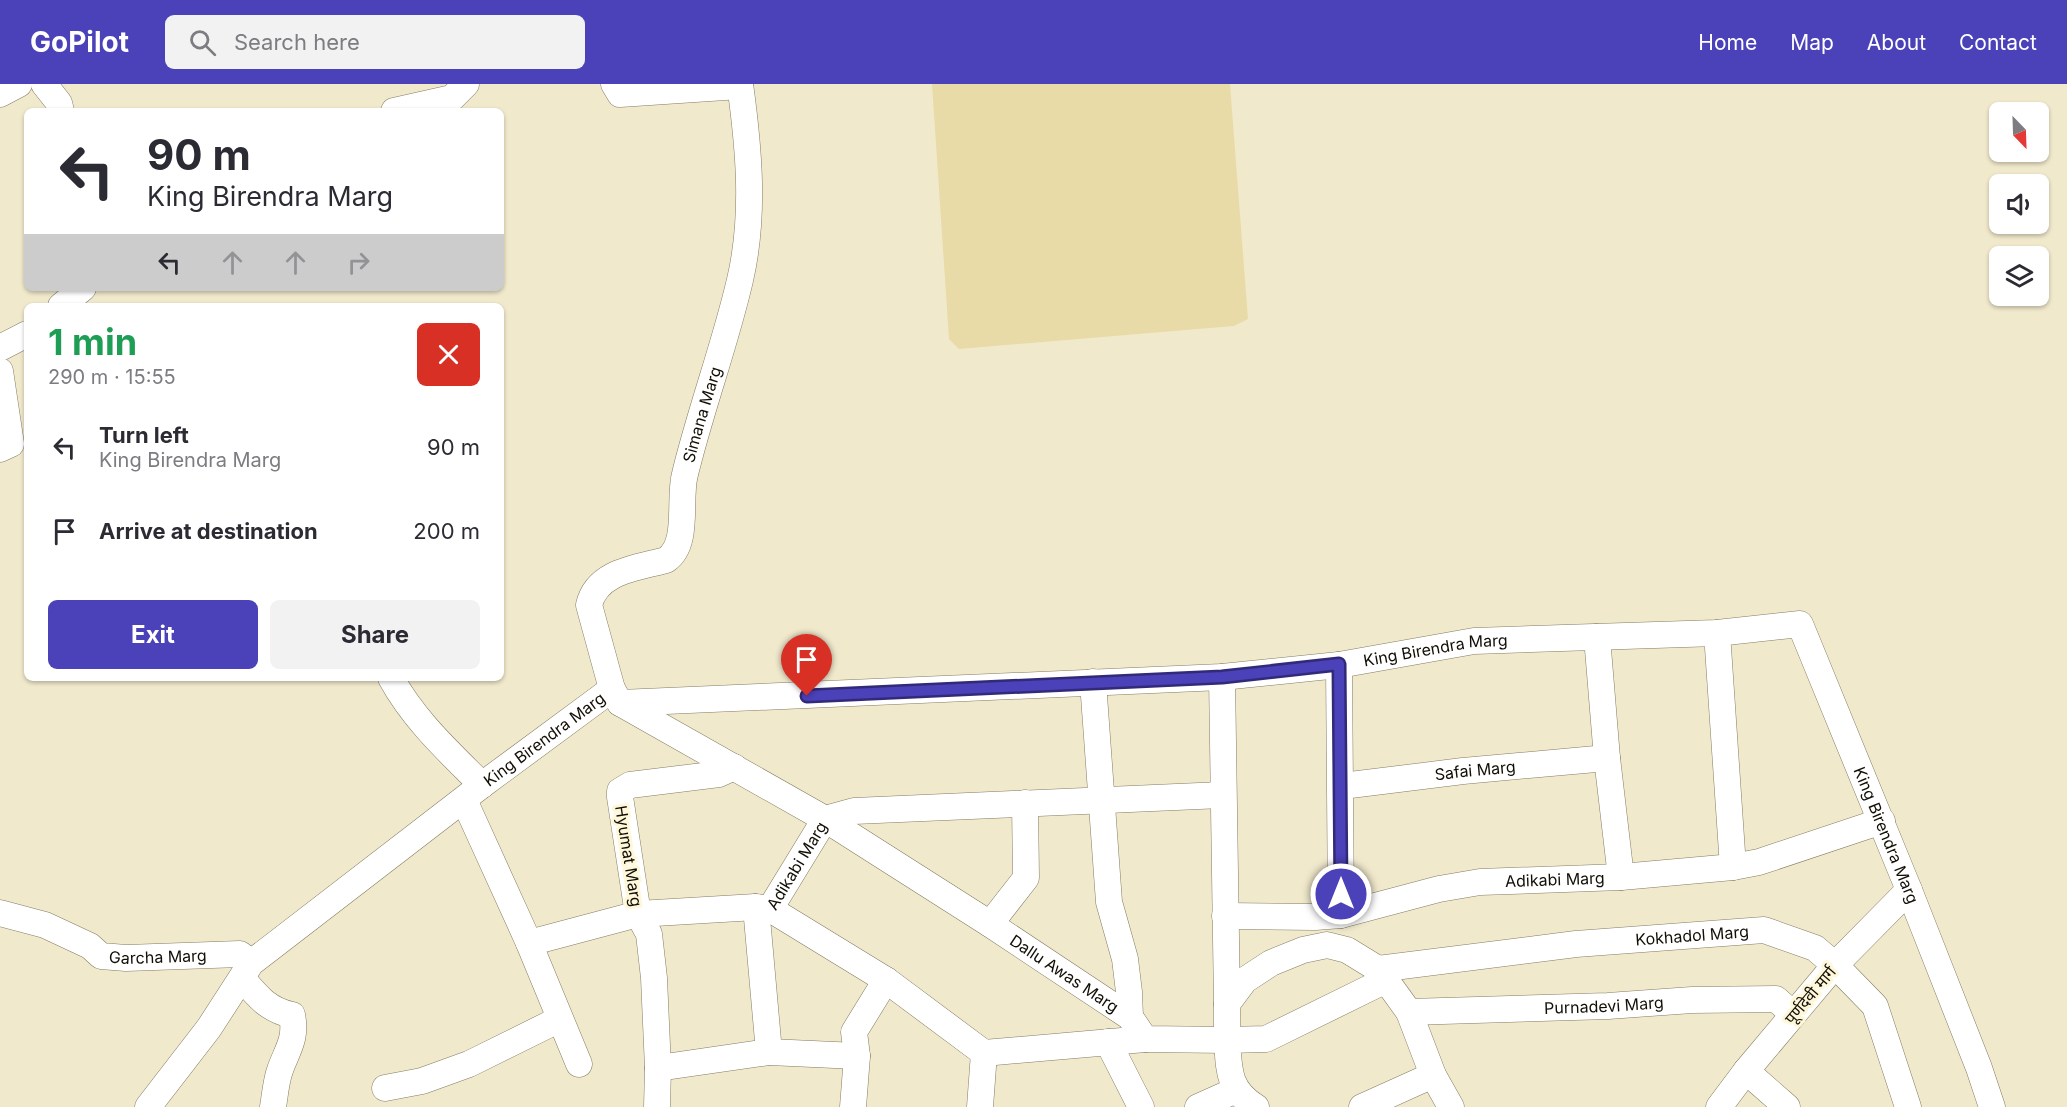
<!DOCTYPE html>
<html lang="en">
<head>
<meta charset="utf-8">
<style>
  :root { --surface:#fff; --page:#f2f2f3; --text:#2b2b33; --muted:#7c7c81; --accent:#4b41b8 }
  body { margin:0; font-family:Inter,"Noto Sans Devanagari",sans-serif; background:var(--page); color:var(--text); height:100vh; display:flex; flex-direction:column; font-size:22px; white-space:nowrap }
  * { box-sizing:border-box; margin:0 }
  p { font-size:20px; color:var(--muted) }
  .icon { flex:none; width:33px; height:33px; fill:none; stroke:currentColor; stroke-width:2; stroke-linecap:round; stroke-linejoin:round }
  .map { position:relative; flex:1; overflow:hidden }
  .side { position:absolute; left:24px; top:219px; width:480px; height:378px; display:flex; flex-direction:column; background:var(--surface); border-radius:9px; box-shadow:0 2px 4px #0004 }
  .side>* { flex:none }
  .guide { position:absolute; left:24px; top:24px; width:480px; height:183px; border-radius:9px; box-shadow:0 2px 4px #0004; background:#fff; color:var(--text); overflow:hidden }
  .needle { width:39px; rotate:157deg }
  .fabs { position:absolute; left:1989px; top:18px; display:grid; gap:12px }
  .fabs a { display:grid; place-items:center; width:60px; height:60px; border-radius:9px; background:var(--surface); box-shadow:0 2px 4px #0004; font-size:30px }
  .pin { position:absolute; display:grid; place-items:center; width:51px; height:51px; color:#fff; margin:-62px -26px; border-radius:50% 50% 50% 0; rotate:-45deg; box-shadow:0 0 6px #0007 }
  .pin .icon { rotate:45deg }
  .me { position:absolute; width:66px; margin:-33px; rotate:0deg; stroke-linejoin:round; filter:drop-shadow(0 0 4px #0008) }
  .turn { display:flex; align-items:center; gap:21px; height:126px; padding:0 24px; font-size:27px }
  .turn .icon { width:78px; height:78px; stroke-width:2.5 }
  .turn b { display:block; font-size:42px; line-height:51px }
  .lanes { display:flex; align-items:center; height:57px; padding:0 24px; background:#0003; justify-content:center; gap:30px; direction:ltr }
  .lanes .off { opacity:.35 }
  .round { display:grid; place-items:center; flex:none; width:63px; height:63px; border-radius:9px; background:var(--page) }
  .head { display:flex; align-items:center; justify-content:space-between; height:102px; padding:0 24px }
  h1 { font-size:36px; font-weight:700; line-height:45px; color:#1e9e55 }
  .action { display:flex; gap:12px; margin-top:auto; padding:12px 24px }
  .action a { flex:1; height:69px; border-radius:9px; background:var(--accent); color:#fff; font-size:24px; font-weight:700; line-height:69px; text-align:center }
  .action a+a { background:var(--page); color:var(--text) }
  ul { padding:0; list-style:none }
  li { display:flex; align-items:center; gap:18px; height:84px; padding:0 24px }
  li div { flex:1 }
  li b { display:block; font-size:22px }
  li em { font-style:normal }
  header { display:flex; align-items:center; gap:36px; box-sizing:border-box; height:84px; padding:0 30px; background:var(--accent); color:#fff }
  header strong { font-size:28px }
  nav { display:flex; gap:33px; margin-inline-start:auto; font-size:21px }
  .search { width:420px; height:54px; background:var(--page); display:flex; align-items:center; gap:15px; box-sizing:border-box; padding:0 21px; border-radius:9px; color:var(--muted); font-size:22px }
  .map>svg:first-child { display:block }
  .green { fill:#e8dba8 }
  .lines { fill:none; stroke-linecap:round; stroke-linejoin:round }
  .minor-casing { stroke:#837c62; stroke-width:27 }
  .minor { stroke:#fff; stroke-width:26 }
  .route-casing { stroke:#312a78; stroke-width:15 }
  .route { stroke:#4b41b8; stroke-width:10 }
  .labels { text-anchor:middle; stroke-width:6; stroke-linejoin:round; paint-order:stroke }
  .street-label { font-size:16px; fill:#110e05; stroke:#fef7d9 }
</style>
</head>
<body>
<header>
<strong>GoPilot</strong>
<div class="search"><svg class="icon" aria-label="search" viewBox="0 0 24 24"><circle cx="10" cy="10" r="6"/><path d="M15 15l6 6"/></svg>Search here</div>
<nav><a>Home</a><a>Map</a><a>About</a><a>Contact</a></nav>
</header>
<div class="map">
<svg width="2067" height="1023" viewBox="0 0 2067 1023">
  <rect width="100%" height="100%" fill="#f1e9cc"/>
  <!-- green -->
  <path class="green" d="M 932,0 L 1230,0 L 1248,235 L 1234,242 L 959,265 L 949,255 Z"/>
  <g class="lines">
    <defs>
      <g id="minor">
        <path d="M 44,0 L 59,19 L 61,27"/>
        <path d="M 614,0 L 620,10 L 740,2"/>
        <path d="M 0,10 L 19,0"/>
        <path d="M 394,27 L 452,14 L 466,0"/>
        <path d="M 61,222 L 83,204"/>
        <path d="M 0,264 L 27,250"/>
        <path d="M 0,287 L 11,360 L 0,365"/>
        <path d="M 1717,549 L 1733,783"/>
        <path d="M 1597,553 L 1607,674 L 1621,793"/>
        <path d="M 1339,581 L 1341,831"/>
        <path d="M 1222,593 L 1227,920"/>
        <path d="M 391,594 C 414,636 448,667 482,701"/>
        <path d="M 1093,598 L 1109,818 L 1125,875 L 1129,908 L 1130,933"/>
        <path id="s1" d="M 612,605 L 589,521 C 597,487 637,484 666,476 C 690,460 678,415 685,390 C 701,324 725,261 740,196 C 755,132 749,65 740,0"/>
        <path id="s2" d="M 620,619 L 1222,593 L 1339,581 L 1474,557 L 1717,549 L 1800,540 L 1909,806 L 1979,984 L 1992,1023"/>
        <path id="s3" d="M 1342,702 L 1463,687 L 1607,674"/>
        <path d="M 464,716 L 529,859 L 638,830 L 756,823 L 770,825 L 886,896 L 984,969 L 1145,955"/>
        <path d="M 756,823 L 769,968"/>
        <path id="s4" d="M 770,825 L 825,735 L 854,727 L 1222,711"/>
        <path id="s5" d="M 0,829 L 45,841 L 90,862 L 101,872 L 126,874 L 240,870 L 251,879"/>
        <path id="s6" d="M 1225,832 L 1315,833 L 1341,831 L 1439,805 L 1480,798 L 1621,793 L 1733,783 L 1759,778 L 1882,737"/>
        <path d="M 990,840 L 1026,794 L 1025,719"/>
        <path d="M 529,859 L 579,980"/>
        <path id="s7" d="M 1378,885 L 1576,860 L 1764,846 L 1815,864 L 1835,881 L 1875,922 L 1908,1023"/>
        <path d="M 242,894 C 257,912 268,926 292,931 C 297,955 287,966 280,986 C 276,997 275,1011 273,1023"/>
        <path id="s8" d="M 1409,928 L 1608,922 L 1692,916 L 1776,915 L 1793,930"/>
        <path d="M 1108,958 L 1141,1023"/>
        <path d="M 658,984 L 769,968 L 857,972"/>
        <path d="M 1746,987 L 1787,1023"/>
        <path d="M 385,1004 L 422,997 L 469,980 L 560,935"/>
        <path id="s9" d="M 148,1023 L 209,944 L 251,879 L 482,701 L 612,605 L 620,619 L 825,735 L 990,840 L 1130,933 L 1145,955 L 1227,956 L 1227,920 L 1245,896 L 1271,879 L 1303,866 L 1327,861 L 1347,866 L 1378,885 L 1409,928 L 1433,991 L 1451,1023"/>
        <path d="M 657,1023 L 658,984 L 654,894 L 649,850 L 638,830 L 620,713 L 620,707 L 630,701 L 719,690 L 734,683"/>
        <path d="M 853,1023 L 857,972 L 854,948 L 886,896"/>
        <path d="M 980,1023 L 984,969"/>
        <path d="M 1198,1023 L 1236,1006"/>
        <path d="M 1256,1023 C 1228,1006 1229,986 1227,956 L 1266,955 L 1386,896"/>
        <path d="M 1362,1023 L 1433,991"/>
        <path d="M 1719,1023 L 1746,987 L 1835,881 L 1909,806"/>
      </g>
    </defs>
    <!-- minor casing -->
    <use href="#minor" class="minor-casing"/>
    <!-- minor -->
    <use href="#minor" class="minor"/>
  </g>
  <g class="lines">
    <defs>
      <path id="route" d="M 807,612 L 1222,593 L 1339,580 L 1341,810"/>
    </defs>
    <!-- route casing -->
    <use href="#route" class="route-casing"/>
    <!-- route -->
    <use href="#route" class="route"/>
  </g>
  <g class="labels">
    <!-- street labels -->
    <g class="street-label">
      <text dy="6" stroke="none"><textPath href="#s1" startOffset="334">Simana Marg</textPath></text>
      <text dy="6" stroke="none"><textPath href="#s2" startOffset="818">King Birendra Marg</textPath></text>
      <text dy="6" stroke="none"><textPath href="#s9" startOffset="546">King Birendra Marg</textPath></text>
      <text dy="6" stroke="none"><textPath href="#s3" startOffset="134">Safai Marg</textPath></text>
      <text dy="6" stroke="none"><textPath href="#s2" startOffset="1412">King Birendra Marg</textPath></text>
      <text transform="translate(629 772) rotate(81)" y="6">Hyumat Marg</text>
      <text dy="6" stroke="none"><textPath href="#s4" startOffset="51">Adikabi Marg</textPath></text>
      <text dy="6" stroke="none"><textPath href="#s6" startOffset="334">Adikabi Marg</textPath></text>
      <text dy="6" stroke="none"><textPath href="#s7" startOffset="316">Kokhadol Marg</textPath></text>
      <text dy="6" stroke="none"><textPath href="#s5" startOffset="168">Garcha Marg</textPath></text>
      <text dy="6" stroke="none"><textPath href="#s9" startOffset="1167">Dallu Awas Marg</textPath></text>
      <text transform="translate(1810 911) rotate(-50)" y="6">पूर्णदेवी मार्ग</text>
      <text dy="6" stroke="none"><textPath href="#s8" startOffset="195">Purnadevi Marg</textPath></text>
    </g>
  </g>
</svg>
<div class="fabs">
<a><svg class="needle" viewBox="-14 -14 28 28"><path d="M0-13l5 13h-10z" fill="#e53935"/><path d="M0 13l5-13h-10z" fill="#7c7c81"/></svg></a>
<a><svg class="icon" aria-label="sound" viewBox="0 0 24 24"><path d="M4 9h4l5-4v14l-5-4H4zM17 9q2 3 0 6"/></svg></a>
<a><svg class="icon" aria-label="layers" viewBox="0 0 24 24"><path d="M12 4l9 5-9 5-9-5zM3 14l9 5 9-5"/></svg></a>
</div>
<div class="pin" style="left:807px;top:612px;background:#d93025"><svg class="icon" aria-label="arrive" viewBox="0 0 24 24"><path d="M6 21V4h12l-3 4 3 4H6"/></svg></div>
<svg class="me" style="left:1341px;top:810px" viewBox="-20 -20 40 40"><circle r="17" fill="#4b41b8" stroke="#fff" stroke-width="3"/><path d="M0-11L8 9 0 5-8 9z" fill="#fff"/></svg>
<div class="guide">
<div class="turn"><svg class="icon" aria-label="left" viewBox="0 0 24 24"><path d="M17 20v-9H6M10 6l-5 5 5 5"/></svg><div><b>90 m</b>King Birendra Marg</div></div>
<div class="lanes"><svg class="icon" aria-label="left" viewBox="0 0 24 24"><path d="M17 20v-9H6M10 6l-5 5 5 5"/></svg><svg class="icon off" aria-label="ahead" viewBox="0 0 24 24"><path d="M12 20V5M6 11l6-6 6 6"/></svg><svg class="icon off" aria-label="ahead" viewBox="0 0 24 24"><path d="M12 20V5M6 11l6-6 6 6"/></svg><svg class="icon off" aria-label="right" viewBox="0 0 24 24"><path d="M7 20v-9h11M14 6l5 5-5 5"/></svg></div>
</div>
<section class="side">
<div class="head"><div><h1>1 min</h1><p>290 m · 15:55</p></div><a class="round" style="background:#d93025;color:#fff"><svg class="icon" aria-label="close" viewBox="0 0 24 24"><path d="M6 6l12 12M18 6L6 18"/></svg></a></div>
<ul>
<li><svg class="icon" aria-label="left" viewBox="0 0 24 24"><path d="M17 20v-9H6M10 6l-5 5 5 5"/></svg><div><b>Turn left</b><p>King Birendra Marg</p></div><em>90 m</em></li>
<li><svg class="icon" aria-label="arrive" viewBox="0 0 24 24"><path d="M6 21V4h12l-3 4 3 4H6"/></svg><div><b>Arrive at destination</b></div><em>200 m</em></li>
</ul>
<div class="action"><a>Exit</a><a>Share</a></div>
</section>
</div>
</body>
</html>
